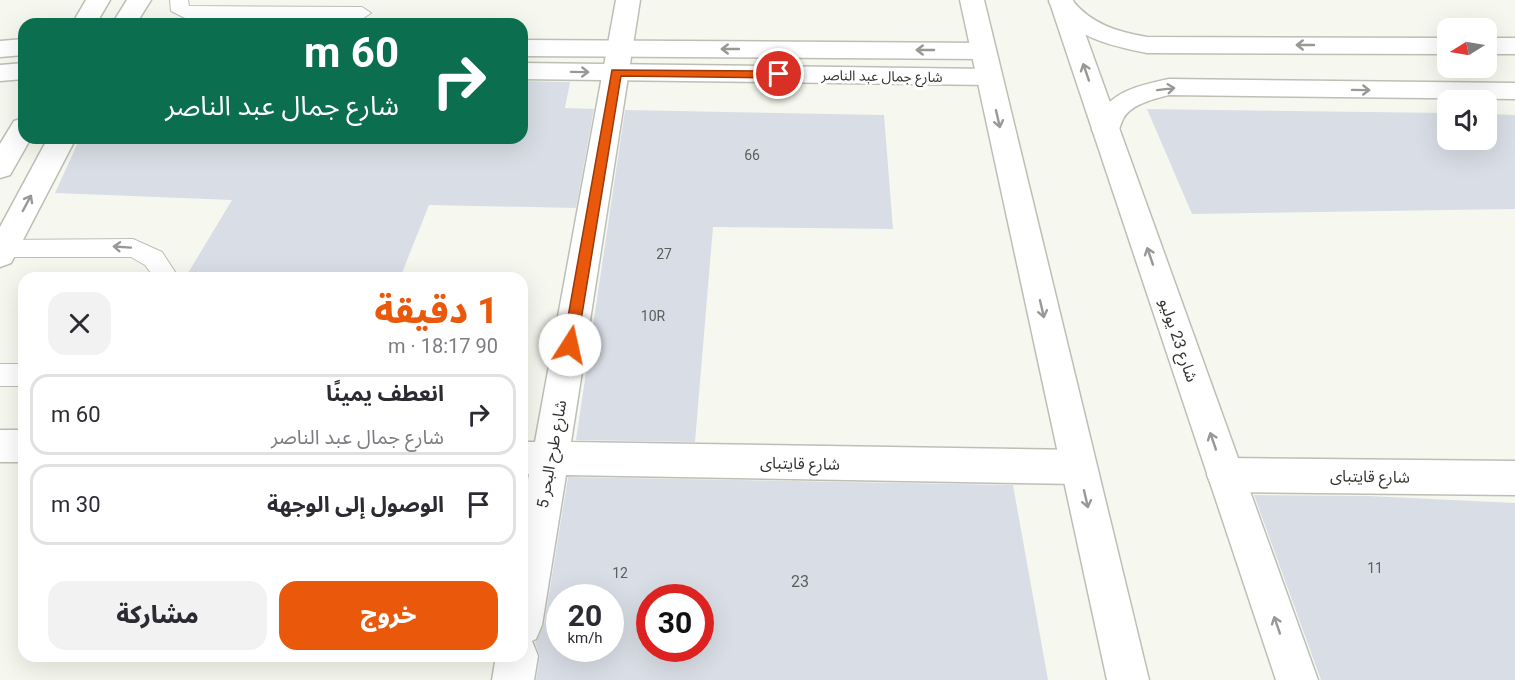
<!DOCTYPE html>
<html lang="ar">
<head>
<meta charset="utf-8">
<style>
  :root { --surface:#fff; --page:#f2f2f3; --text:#2b2b33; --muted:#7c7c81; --line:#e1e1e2; --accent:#ea580c }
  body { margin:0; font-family:Roboto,"Noto Sans Arabic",sans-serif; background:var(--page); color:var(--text); direction:rtl; height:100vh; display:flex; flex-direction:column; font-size:22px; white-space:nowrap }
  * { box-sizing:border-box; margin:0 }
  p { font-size:20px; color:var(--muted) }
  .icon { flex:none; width:33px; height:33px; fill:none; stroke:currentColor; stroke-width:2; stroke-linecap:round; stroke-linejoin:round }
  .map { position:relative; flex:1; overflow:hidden; direction:ltr }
  .details { position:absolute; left:18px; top:272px; width:510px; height:390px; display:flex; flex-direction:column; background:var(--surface); border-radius:18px; box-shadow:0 6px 24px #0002; direction:rtl }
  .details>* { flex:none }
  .top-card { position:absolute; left:18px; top:18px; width:510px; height:126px; border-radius:18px; box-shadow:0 6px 24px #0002; direction:rtl; background:#0b6e4f; color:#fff; overflow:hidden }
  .needle { width:39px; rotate:259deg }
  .tools { position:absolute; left:1437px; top:18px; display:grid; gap:12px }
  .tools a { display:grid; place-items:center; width:60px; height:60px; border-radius:12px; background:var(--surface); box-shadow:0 6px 24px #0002; font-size:30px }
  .speed { position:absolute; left:546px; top:584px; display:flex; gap:12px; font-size:30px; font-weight:700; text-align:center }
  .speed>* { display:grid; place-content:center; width:78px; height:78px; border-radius:50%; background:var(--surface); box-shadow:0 6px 24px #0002; line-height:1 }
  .speed small { font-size:15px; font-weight:400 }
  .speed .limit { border:9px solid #d22; background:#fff; color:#111 }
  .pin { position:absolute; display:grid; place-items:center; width:51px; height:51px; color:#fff; margin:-26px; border:3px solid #fff; border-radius:50%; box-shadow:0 2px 6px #0007 }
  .me { position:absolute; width:66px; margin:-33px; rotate:10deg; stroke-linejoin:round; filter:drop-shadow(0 0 4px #0008) }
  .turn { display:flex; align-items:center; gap:21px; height:126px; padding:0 30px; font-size:27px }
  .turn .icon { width:78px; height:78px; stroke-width:2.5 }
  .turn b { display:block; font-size:42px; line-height:51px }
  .round { display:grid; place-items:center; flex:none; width:63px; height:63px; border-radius:18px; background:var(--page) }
  .overview { display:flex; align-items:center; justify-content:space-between; height:102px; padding:0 30px }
  h1 { font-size:36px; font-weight:800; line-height:45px; color:var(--accent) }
  .button { display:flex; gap:12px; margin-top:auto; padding:12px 30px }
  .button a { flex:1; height:69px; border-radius:18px; background:var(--accent); color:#fff; font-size:24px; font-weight:800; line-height:69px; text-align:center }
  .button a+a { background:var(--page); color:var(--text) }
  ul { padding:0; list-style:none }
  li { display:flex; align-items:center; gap:18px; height:81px; margin:0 12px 9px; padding:0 18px; border:3px solid var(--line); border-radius:18px }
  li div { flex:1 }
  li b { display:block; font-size:22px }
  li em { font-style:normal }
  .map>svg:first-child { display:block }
  .building { fill:#d9dee6; fill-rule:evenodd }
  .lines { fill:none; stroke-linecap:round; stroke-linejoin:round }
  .service-casing { stroke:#bdbfb6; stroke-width:2 }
  .minor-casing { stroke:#bdbfb6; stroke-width:3 }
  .tertiary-casing { stroke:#bdbfb6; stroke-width:3 }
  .secondary-casing { stroke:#bdbfb6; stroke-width:3 }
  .primary-casing { stroke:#bdbfb6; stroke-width:3 }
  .service { fill:#fff; fill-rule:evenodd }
  .minor { fill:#fff; fill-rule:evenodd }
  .tertiary { fill:#fff; fill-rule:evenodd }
  .secondary { fill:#fff; fill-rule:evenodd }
  .primary { fill:#fff; fill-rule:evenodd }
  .oneway { stroke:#989897 }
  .route { fill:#ea580c; stroke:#983908; stroke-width:1.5 }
  .labels { text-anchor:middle; stroke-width:6; stroke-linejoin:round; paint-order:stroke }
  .far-street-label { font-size:14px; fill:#32322f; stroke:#fff }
  .number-label { font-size:14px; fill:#5c5d5d }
  .street-label { font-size:16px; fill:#32322f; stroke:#fff }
  .near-number-label { font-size:16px; fill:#5c5d5d }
</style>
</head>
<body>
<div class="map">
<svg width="1515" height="680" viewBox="0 0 1515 680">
  <rect width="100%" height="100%" fill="#f6f8ef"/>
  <!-- building -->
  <path class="building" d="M 522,81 L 570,82 L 565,108 L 594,109 L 576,208 L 429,205 L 400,278 L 185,278 L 232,200 L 55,193 L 80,138 L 522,138 Z
    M 1147,109 L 1448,113 L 1448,140 L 1486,140 L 1486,114 L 1515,115 L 1515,209 L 1192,214 Z
    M 625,110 L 884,115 L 893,229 L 713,227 L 695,442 L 576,440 Z
    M 568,477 L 1013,485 L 1048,680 L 536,680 L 540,656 L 535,643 L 544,625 ZM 560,597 L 610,597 L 610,648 L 560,648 ZM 650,597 L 700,597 L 700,648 L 650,648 Z
    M 1254,495 L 1369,496 L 1515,503 L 1515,680 L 1321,680 Z"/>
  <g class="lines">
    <defs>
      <path id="service" d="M 170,0 L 188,0 L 189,6 L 362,7 L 371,13 L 362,19 L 185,18 L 171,11 Z
        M 133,239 L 162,252 L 179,278 L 155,278 L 145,265 L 131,257 L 0,257 L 0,241 L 3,240 Z
        M 0,364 L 24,364 L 24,386 L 0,386 Z"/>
      <path id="minor" d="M 616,0 L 640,0 L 571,442 L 1078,450 L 1091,455 L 1096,467 L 1091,479 L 1078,484 L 566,475 L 542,625 L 536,639 L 532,641 L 538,656 L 534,680 L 492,680 L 496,656 L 522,656 L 522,514 L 529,474 L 522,474 L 522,442 L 535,442 Z
        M 0,430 L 24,430 L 24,462 L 0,462 Z
        M 1225,458 L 1515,461 L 1515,495 L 1225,492 L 1212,487 L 1207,475 L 1212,463 Z"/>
      <path id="tertiary" d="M 86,0 L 110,0 L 96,24 L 72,24 Z
        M 127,0 L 151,0 L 136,24 L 112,24 Z
        M 24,39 L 24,55 L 0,57 L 0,41 Z
        M 522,40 L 983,43 L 992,45 L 996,51 L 992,57 L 983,59 L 522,56 Z
        M 24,63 L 24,79 L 0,81 L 0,65 Z
        M 522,63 L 989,69 L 998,71 L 1002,77 L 998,83 L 989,85 L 522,79 Z
        M 24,118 L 24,138 L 31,138 L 10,175 L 0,178 L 0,144 L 14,121 Z
        M 48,138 L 76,138 L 11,263 L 0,267 L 0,227 Z"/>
      <path id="secondary" d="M 1051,0 L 1072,0 C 1091,24 1118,32 1147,37 L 1448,38 L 1448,54 L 1147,53 C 1107,45 1073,37 1049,2 Z
        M 1486,38 L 1515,38 L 1515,54 L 1486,54 Z
        M 1169,79 L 1515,83 L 1515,99 L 1169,95 C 1154,99 1131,104 1123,119 C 1120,125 1119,131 1116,137 L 1106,139 L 1096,137 L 1092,130 C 1104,93 1135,86 1169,79 Z"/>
      <path id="primary" d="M 960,0 L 984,0 L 1149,680 L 1107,680 Z
        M 1049,0 L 1073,0 L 1318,680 L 1276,680 Z"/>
    </defs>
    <!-- service casing -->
    <use href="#service" class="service-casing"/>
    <!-- minor casing -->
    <use href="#minor" class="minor-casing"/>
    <!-- tertiary casing -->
    <use href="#tertiary" class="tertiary-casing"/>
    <!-- secondary casing -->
    <use href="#secondary" class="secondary-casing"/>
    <!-- primary casing -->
    <use href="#primary" class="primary-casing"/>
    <!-- service -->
    <use href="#service" class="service"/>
    <!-- minor -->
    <use href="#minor" class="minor"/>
    <!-- tertiary -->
    <use href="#tertiary" class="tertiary"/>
    <!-- secondary -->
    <use href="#secondary" class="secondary"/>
    <!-- primary -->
    <use href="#primary" class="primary"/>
  </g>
  <!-- one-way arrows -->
  <defs><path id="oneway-shaft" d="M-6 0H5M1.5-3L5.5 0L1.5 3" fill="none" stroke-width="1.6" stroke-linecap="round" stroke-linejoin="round" transform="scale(1.5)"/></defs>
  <g class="oneway">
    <use href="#oneway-shaft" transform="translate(1305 45) rotate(-180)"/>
    <use href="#oneway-shaft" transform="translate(730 49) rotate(-180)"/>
    <use href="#oneway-shaft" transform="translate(925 50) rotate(-180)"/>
    <use href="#oneway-shaft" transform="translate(580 72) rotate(1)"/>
    <use href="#oneway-shaft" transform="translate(1086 72) rotate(-109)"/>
    <use href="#oneway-shaft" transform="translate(1166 89) rotate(-7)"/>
    <use href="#oneway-shaft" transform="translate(1361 90) rotate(1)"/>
    <use href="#oneway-shaft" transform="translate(998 119) rotate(77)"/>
    <use href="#oneway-shaft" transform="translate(27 203) rotate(-62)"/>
    <use href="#oneway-shaft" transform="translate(122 247) rotate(-176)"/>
    <use href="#oneway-shaft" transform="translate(1150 256) rotate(-109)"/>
    <use href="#oneway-shaft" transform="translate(1042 309) rotate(77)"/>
    <use href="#oneway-shaft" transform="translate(1213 441) rotate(-109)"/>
    <use href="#oneway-shaft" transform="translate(1086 499) rotate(77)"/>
    <use href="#oneway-shaft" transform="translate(1277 625) rotate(-109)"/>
  </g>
  <!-- route -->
  <path class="route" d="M 612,70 L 779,71 L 785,74 L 779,78 L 621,76 L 577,345 L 570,350 L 563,345 Z"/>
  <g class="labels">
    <!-- far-street labels -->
    <g class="far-street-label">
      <text transform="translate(882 76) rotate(1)" y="5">شارع جمال عبد الناصر</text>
    </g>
    <!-- number labels -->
    <g class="number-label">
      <text x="752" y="160">66</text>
      <text x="664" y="259">27</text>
      <text x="653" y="321">10R</text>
      <text x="1375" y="573">11</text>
      <text x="620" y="578">12</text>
    </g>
    <!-- street labels -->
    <g class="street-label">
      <text transform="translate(1179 340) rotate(71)" y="6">شارع 23 يوليو</text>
      <text transform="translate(551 454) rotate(-80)" y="6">شارع طرح البحر 5</text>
      <text transform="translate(800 463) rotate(1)" y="6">شارع قايتباى</text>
      <text transform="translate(1370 476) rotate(1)" y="6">شارع قايتباى</text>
    </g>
    <!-- near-number labels -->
    <g class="near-number-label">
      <text x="800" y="587">23</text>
    </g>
  </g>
</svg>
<div class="tools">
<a><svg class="needle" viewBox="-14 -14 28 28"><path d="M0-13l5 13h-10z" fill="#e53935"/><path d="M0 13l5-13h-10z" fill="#7c7c81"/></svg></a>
<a><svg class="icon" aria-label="sound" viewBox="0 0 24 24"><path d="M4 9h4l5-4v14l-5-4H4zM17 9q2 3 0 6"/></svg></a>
</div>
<div class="speed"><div>20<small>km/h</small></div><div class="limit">30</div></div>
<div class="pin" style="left:779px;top:74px;background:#d93025"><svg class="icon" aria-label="arrive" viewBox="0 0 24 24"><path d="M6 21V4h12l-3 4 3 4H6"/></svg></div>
<svg class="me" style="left:570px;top:345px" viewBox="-20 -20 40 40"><circle r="19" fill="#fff"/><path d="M0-13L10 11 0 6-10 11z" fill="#ea580c"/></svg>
<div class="top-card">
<div class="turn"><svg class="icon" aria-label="right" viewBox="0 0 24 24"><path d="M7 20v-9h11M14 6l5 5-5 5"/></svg><div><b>60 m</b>شارع جمال عبد الناصر</div></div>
</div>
<section class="details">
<div class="overview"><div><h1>1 دقيقة</h1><p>90 m · 18:17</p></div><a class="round"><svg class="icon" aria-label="close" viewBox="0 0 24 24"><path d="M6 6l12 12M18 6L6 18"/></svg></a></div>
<ul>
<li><svg class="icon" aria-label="right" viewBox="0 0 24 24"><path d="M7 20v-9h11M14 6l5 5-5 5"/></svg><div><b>انعطف يمينًا</b><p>شارع جمال عبد الناصر</p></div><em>60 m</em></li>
<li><svg class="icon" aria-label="arrive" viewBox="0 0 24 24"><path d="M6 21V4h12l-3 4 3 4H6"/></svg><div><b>الوصول إلى الوجهة</b></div><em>30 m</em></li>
</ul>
<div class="button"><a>خروج</a><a>مشاركة</a></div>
</section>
</div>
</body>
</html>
